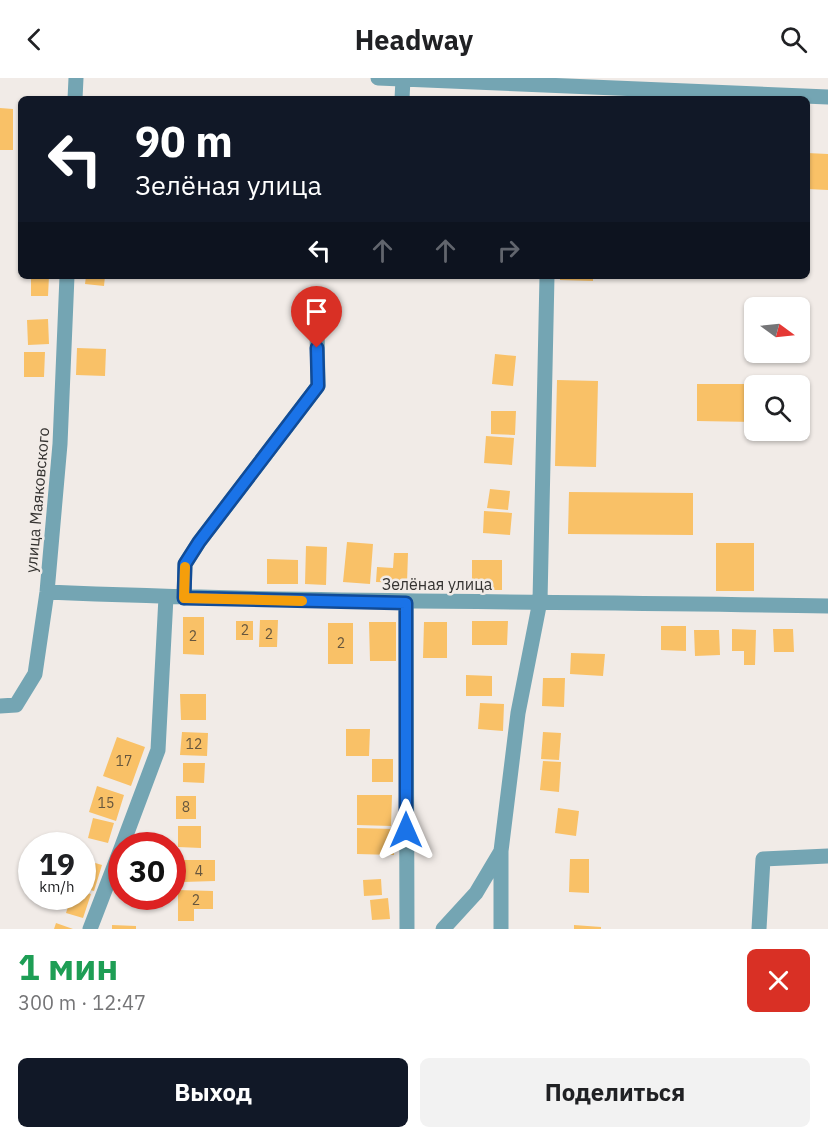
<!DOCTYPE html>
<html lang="ru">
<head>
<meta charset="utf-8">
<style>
  :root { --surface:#fff; --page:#f2f2f2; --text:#202124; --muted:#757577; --accent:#111827 }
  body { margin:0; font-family:"IBM Plex Sans",sans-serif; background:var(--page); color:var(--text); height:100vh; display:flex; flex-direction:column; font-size:22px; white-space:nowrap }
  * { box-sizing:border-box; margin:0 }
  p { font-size:20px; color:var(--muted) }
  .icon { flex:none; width:33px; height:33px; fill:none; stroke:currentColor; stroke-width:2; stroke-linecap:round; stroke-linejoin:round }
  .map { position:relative; height:851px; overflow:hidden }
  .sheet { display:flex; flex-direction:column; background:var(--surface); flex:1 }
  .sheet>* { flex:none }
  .banner { position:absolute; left:18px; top:18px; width:792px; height:183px; border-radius:9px; box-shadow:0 2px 4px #0004; background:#111827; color:#fff; overflow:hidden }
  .needle { width:39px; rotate:105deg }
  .fabs { position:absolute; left:744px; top:219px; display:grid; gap:12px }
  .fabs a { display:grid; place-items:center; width:66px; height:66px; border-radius:9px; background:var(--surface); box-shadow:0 2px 4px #0004; font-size:30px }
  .speed { position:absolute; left:18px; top:754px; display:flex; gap:12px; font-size:30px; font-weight:700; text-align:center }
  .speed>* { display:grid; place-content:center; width:78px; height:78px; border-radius:50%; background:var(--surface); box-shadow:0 2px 4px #0004; line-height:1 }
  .speed small { font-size:15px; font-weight:400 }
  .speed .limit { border:9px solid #d22; background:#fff; color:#111 }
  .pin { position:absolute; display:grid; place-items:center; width:51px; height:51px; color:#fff; margin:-62px -26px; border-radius:50% 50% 50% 0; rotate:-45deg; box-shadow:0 0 6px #0007 }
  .pin .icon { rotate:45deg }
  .me { position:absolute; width:66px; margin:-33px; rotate:0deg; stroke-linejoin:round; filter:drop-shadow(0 0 4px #0008) }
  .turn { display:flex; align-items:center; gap:21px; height:126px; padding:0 18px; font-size:27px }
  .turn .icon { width:78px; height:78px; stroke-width:2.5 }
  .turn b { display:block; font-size:42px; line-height:51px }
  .lanes { display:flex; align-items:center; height:57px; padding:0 18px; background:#0003; justify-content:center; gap:30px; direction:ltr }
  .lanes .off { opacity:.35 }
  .round { display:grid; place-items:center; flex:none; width:63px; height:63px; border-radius:9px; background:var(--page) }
  .overview { display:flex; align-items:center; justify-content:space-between; height:102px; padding:0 18px }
  h1 { font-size:36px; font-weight:700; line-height:45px; color:#1e9e55 }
  .button { display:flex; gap:12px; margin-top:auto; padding:12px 18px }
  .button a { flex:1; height:69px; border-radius:9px; background:var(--accent); color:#fff; font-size:24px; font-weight:700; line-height:69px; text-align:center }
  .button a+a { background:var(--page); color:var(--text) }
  header { display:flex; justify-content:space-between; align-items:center; height:78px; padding:0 18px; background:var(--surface); font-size:27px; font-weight:700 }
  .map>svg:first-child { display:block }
  .building { fill:#f9c167 }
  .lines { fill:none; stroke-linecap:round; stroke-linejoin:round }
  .minor { stroke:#74a5b3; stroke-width:15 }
  .route-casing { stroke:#114b97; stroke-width:15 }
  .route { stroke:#1a73e8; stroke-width:10 }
  .slow { stroke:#f59e0b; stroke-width:10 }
  .labels { text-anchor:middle; stroke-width:5; stroke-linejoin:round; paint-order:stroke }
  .number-label { font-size:14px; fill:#66563e }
  .street-label { font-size:16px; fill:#353331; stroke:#f1ebe7 }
</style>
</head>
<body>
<header><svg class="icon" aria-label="back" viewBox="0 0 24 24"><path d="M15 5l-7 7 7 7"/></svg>Headway<svg class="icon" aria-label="search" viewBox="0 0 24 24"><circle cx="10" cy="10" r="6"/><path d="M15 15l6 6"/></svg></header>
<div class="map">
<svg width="828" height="851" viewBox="0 0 828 851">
  <rect width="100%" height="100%" fill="#f1ebe7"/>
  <!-- building -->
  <path class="building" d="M 0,30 L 13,31 L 13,72 L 0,72 Z
    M 807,75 L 828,76 L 828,112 L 807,111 Z
    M 31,198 L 49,198 L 48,218 L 31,218 Z
    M 86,198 L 105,198 L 104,208 L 85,206 Z
    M 560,198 L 593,198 L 593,203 L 560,202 Z
    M 48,241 L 49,266 L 28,267 L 27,242 Z
    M 77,270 L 106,271 L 105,298 L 76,297 Z
    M 24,274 L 45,274 L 44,299 L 24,299 Z
    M 495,276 L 516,278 L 513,308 L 492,306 Z
    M 557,302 L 598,303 L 596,389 L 555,388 Z
    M 697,306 L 754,306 L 754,344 L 697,343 Z
    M 491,333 L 516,333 L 515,357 L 491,356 Z
    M 486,358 L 514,360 L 512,387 L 484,385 Z
    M 490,411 L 510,413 L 508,432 L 487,430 Z
    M 569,414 L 693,415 L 693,457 L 568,456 Z
    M 484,433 L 512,435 L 510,457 L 483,455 Z
    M 347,464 L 373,466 L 370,506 L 343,504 Z
    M 716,465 L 754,465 L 754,513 L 716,513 Z
    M 306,468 L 327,469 L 326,507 L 305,506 Z
    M 394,475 L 408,475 L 407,505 L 376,504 L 377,489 L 393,490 Z
    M 267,481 L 298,482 L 298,506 L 267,506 Z
    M 472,482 L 502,482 L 502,512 L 472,512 Z
    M 183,539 L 204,539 L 204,577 L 183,576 Z
    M 260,542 L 278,542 L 277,569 L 259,569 Z
    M 236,543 L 253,543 L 253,562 L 236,562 Z
    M 472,543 L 508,543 L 507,567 L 472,567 Z
    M 369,544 L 396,544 L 396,583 L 370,583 Z
    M 424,544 L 447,544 L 447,580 L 423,580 Z
    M 328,545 L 353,545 L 353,586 L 328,586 Z
    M 661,548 L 686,548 L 686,573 L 661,572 Z
    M 732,551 L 756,552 L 755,587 L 744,587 L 744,573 L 732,573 Z
    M 773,551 L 793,551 L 794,574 L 774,574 Z
    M 694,552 L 719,552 L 720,577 L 695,578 Z
    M 571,575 L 605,576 L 603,598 L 570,596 Z
    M 466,597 L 492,598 L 492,618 L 466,618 Z
    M 543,600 L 565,600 L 564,629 L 542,628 Z
    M 180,616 L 206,616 L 206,642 L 181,642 Z
    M 480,625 L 504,626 L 503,653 L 478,651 Z
    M 346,651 L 370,651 L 369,678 L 346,678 Z
    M 182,654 L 208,655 L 207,678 L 180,677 Z
    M 543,654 L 561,655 L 559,682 L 541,681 Z
    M 117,659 L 145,669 L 131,708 L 103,698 Z
    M 372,681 L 393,681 L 393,704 L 372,704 Z
    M 543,683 L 561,684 L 559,714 L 540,712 Z
    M 183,685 L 205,685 L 204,705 L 183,704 Z
    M 97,708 L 124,717 L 116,743 L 89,734 Z
    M 357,717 L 392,717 L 391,748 L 357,747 Z
    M 176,718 L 196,718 L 196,741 L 176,741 Z
    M 558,730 L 579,733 L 576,758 L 555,755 Z
    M 93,740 L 114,745 L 108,765 L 88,760 Z
    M 178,748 L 201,748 L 201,770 L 178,769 Z
    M 357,750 L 394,751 L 394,777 L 357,776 Z
    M 82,781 L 102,787 L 94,813 L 82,810 Z
    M 570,781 L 589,781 L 589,815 L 569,814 Z
    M 183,782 L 215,782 L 215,803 L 183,804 Z
    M 381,801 L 382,817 L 364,818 L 363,802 Z
    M 178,812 L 213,813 L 213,831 L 194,831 L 194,843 L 178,843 Z
    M 82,813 L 91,816 L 83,840 L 66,835 L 71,819 L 82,819 Z
    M 388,820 L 390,841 L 372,842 L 370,822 Z
    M 56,845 L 73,851 L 54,851 Z
    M 112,847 L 136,848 L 136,851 L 112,851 Z
    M 574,847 L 601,849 L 601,851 L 574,851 Z"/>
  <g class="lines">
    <!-- minor -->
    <path class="minor" d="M 378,0 L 828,19
      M 75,21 L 76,0
      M 402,21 L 403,1
      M 47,514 C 307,525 567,523 828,528
      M 184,520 L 185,486 L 199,464 L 318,308 L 317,251
      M 406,525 L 407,851
      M 0,628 L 16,627 L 35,596 L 47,514 L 60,366 L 67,198
      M 122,768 L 158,672 L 166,519
      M 90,851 L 122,768
      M 443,851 L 476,815 L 501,773
      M 501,851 L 501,773 L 518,635 L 540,523 L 547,198
      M 759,851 L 763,781 L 828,778"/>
  </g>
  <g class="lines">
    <defs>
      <path id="route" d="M 317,270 L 318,308 L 199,464 L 185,486 L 184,520 L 406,525 L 406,752"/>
    </defs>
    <!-- route casing -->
    <use href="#route" class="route-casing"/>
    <!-- route -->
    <use href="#route" class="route"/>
    <!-- slow -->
    <path class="slow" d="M 185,489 L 184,520 L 302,523"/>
  </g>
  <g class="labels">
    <!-- number labels -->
    <g class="number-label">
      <text x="245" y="557">2</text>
      <text x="269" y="561">2</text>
      <text x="193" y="563">2</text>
      <text x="341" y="570">2</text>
      <text x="194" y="671">12</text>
      <text x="124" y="688">17</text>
      <text x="106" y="730">15</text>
      <text x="186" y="734">8</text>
      <text x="199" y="798">4</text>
      <text x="196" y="827">2</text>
    </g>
    <!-- street labels -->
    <g class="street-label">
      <text transform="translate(37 422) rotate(-85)" y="6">улица Маяковского</text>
      <text x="437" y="512">Зелёная улица</text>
    </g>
  </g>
</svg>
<div class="fabs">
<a><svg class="needle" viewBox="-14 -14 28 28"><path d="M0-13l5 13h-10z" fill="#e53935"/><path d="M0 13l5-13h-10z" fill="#757577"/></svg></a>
<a><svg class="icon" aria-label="search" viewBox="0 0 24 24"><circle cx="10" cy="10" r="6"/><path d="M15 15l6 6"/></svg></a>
</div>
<div class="speed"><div>19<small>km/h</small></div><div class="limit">30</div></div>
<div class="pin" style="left:317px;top:270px;background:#d93025"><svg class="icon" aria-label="arrive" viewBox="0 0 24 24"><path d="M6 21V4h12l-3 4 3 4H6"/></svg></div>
<svg class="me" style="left:406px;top:752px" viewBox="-20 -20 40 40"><path d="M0-17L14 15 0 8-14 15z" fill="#1a73e8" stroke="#fff" stroke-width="4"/></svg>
<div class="banner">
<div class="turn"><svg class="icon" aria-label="left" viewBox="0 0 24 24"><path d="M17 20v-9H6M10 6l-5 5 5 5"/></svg><div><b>90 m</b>Зелёная улица</div></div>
<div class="lanes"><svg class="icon" aria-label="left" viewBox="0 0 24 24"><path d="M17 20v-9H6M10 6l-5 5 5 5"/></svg><svg class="icon off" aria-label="ahead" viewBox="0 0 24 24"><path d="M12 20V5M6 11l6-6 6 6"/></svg><svg class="icon off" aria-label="ahead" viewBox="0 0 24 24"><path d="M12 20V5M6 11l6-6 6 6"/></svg><svg class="icon off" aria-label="right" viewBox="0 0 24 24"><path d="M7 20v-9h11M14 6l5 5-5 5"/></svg></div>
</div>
</div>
<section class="sheet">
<div class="overview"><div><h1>1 мин</h1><p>300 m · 12:47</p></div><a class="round" style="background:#d93025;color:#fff"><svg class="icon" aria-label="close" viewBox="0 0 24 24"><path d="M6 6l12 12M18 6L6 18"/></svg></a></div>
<div class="button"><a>Выход</a><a>Поделиться</a></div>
</section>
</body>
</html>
